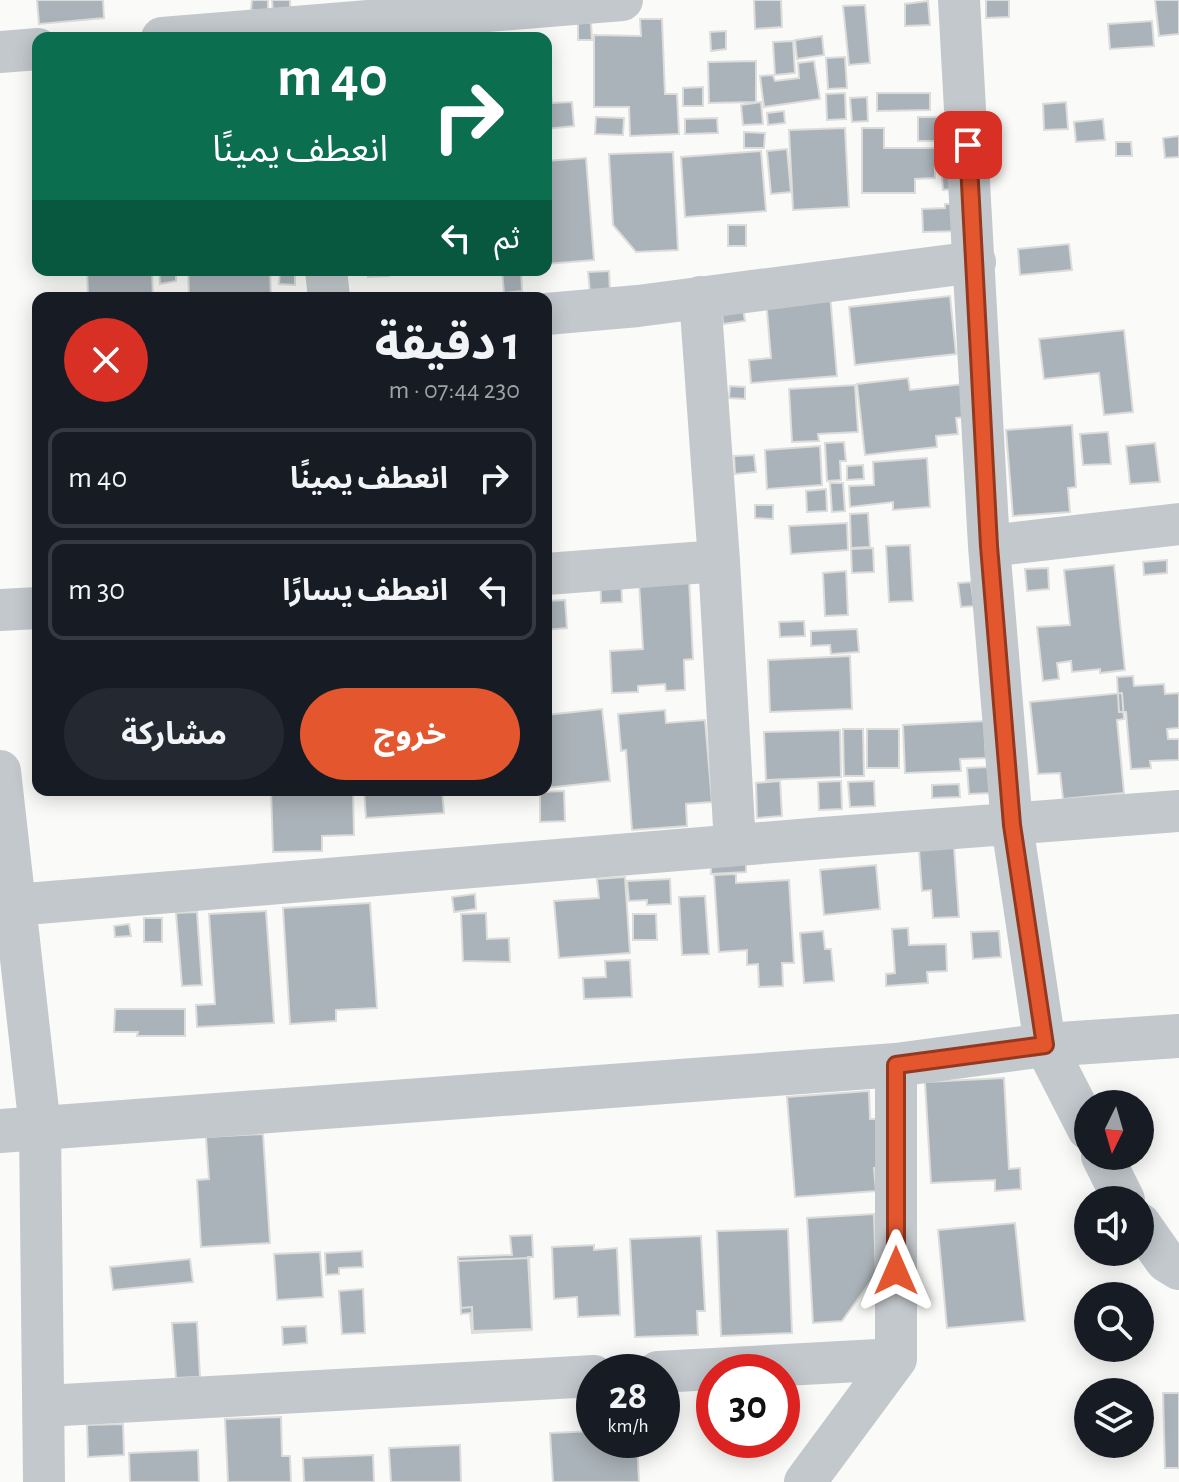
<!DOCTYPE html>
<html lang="ar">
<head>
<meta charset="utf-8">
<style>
  :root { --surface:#171b24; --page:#242831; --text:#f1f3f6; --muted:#9ea1a6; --line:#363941; --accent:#e4572e }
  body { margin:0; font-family:"Alegreya Sans","Noto Sans Arabic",sans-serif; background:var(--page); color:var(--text); direction:rtl; height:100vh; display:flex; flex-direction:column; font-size:30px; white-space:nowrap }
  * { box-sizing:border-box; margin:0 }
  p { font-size:26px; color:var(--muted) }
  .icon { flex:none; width:44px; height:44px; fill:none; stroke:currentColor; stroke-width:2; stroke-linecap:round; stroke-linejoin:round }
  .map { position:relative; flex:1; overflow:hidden; direction:ltr }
  .drawer { position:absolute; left:32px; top:292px; width:520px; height:504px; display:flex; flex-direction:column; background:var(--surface); border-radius:16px; box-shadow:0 4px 20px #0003; direction:rtl }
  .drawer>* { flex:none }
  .top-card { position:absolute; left:32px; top:32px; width:520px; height:244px; border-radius:16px; box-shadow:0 4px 20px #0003; direction:rtl; background:#0b6e4f; color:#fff; overflow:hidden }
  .needle { width:52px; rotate:185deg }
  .controls { position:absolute; left:1074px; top:1090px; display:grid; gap:16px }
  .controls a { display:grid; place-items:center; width:80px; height:80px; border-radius:50%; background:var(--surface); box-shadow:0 4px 20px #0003; font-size:40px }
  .speed { position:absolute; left:576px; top:1354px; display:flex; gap:16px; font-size:40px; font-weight:700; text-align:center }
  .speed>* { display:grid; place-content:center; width:104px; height:104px; border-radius:50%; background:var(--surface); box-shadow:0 4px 20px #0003; line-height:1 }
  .speed small { font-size:20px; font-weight:400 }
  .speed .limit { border:12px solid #d22; background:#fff; color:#111 }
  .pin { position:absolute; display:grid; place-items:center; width:68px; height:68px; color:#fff; margin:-34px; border-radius:16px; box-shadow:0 4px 12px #0006 }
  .me { position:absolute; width:88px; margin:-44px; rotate:0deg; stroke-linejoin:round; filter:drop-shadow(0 0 6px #0008) }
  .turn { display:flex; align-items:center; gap:28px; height:168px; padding:0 32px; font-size:36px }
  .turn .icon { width:104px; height:104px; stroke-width:2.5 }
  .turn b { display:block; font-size:56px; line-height:68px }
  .then { display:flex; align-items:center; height:76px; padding:0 32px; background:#0003; gap:16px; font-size:30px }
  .round { display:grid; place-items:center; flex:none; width:84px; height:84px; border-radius:42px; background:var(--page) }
  .summary { display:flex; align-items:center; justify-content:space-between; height:136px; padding:0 32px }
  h1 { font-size:48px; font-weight:700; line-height:60px }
  .button { display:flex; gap:16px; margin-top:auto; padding:16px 32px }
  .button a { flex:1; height:92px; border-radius:48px; background:var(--accent); color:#fff; font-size:32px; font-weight:700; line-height:92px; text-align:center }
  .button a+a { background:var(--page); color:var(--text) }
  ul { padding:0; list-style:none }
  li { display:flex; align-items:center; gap:24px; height:100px; margin:0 16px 12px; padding:0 16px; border:4px solid var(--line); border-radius:16px }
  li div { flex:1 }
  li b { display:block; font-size:30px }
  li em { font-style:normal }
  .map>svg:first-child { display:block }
  .building { fill:#aab3b9; stroke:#dcdcda; stroke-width:2 }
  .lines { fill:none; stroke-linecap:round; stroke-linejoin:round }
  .minor { stroke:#c3c8cc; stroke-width:42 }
  .tertiary { stroke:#c3c8cc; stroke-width:44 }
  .route-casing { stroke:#94391e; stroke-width:20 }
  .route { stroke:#e4572e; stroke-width:14 }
</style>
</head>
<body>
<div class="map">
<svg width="1179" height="1482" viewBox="0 0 1179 1482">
  <rect width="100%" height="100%" fill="#fafaf8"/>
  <!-- building -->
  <path class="building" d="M 37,0 L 103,0 L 104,18 L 39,24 Z
    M 252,0 L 268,0 L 268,11 L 251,10 Z
    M 272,0 L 290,0 L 290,9 L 273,11 Z
    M 754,0 L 781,0 L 782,27 L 755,29 Z
    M 986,0 L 1009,0 L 1009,17 L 986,18 Z
    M 1155,0 L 1179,0 L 1179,34 L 1159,36 Z
    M 928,1 L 930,25 L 905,26 L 905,4 Z
    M 865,5 L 870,63 L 849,65 L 843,6 Z
    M 640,19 L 662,19 L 665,94 L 677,94 L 679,134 L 630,136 L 629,107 L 594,107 L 594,35 L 641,36 Z
    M 1152,21 L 1154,46 L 1110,49 L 1108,24 Z
    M 578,23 L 591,23 L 592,40 L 578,40 Z
    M 726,31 L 726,49 L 711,51 L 710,32 Z
    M 822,36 L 824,55 L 797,59 L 795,40 Z
    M 793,41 L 795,73 L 775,75 L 773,42 Z
    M 546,47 L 552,103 L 572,102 L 574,126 L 546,129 Z
    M 845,57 L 847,88 L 828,89 L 826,58 Z
    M 756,61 L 756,102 L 709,103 L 708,62 Z
    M 814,61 L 820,99 L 764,107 L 760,76 L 773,75 L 775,81 L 799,78 L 798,63 Z
    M 703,87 L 703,106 L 683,106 L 683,88 Z
    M 845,93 L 846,119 L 827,120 L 826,94 Z
    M 877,93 L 930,93 L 930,110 L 877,111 Z
    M 867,97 L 868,121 L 852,122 L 850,98 Z
    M 761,102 L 763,124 L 743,125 L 741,105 Z
    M 1066,102 L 1068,129 L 1044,130 L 1043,104 Z
    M 784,111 L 785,123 L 768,125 L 767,113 Z
    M 596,117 L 624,118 L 623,135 L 595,134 Z
    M 918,117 L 953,117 L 952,141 L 918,141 Z
    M 717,118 L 718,133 L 685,134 L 685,119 Z
    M 1103,119 L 1105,140 L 1076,142 L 1074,122 Z
    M 845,128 L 849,207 L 793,210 L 789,130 Z
    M 862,128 L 884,128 L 884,148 L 935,148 L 935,178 L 915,179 L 915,193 L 862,193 Z
    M 744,132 L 765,133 L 764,148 L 744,148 Z
    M 1179,136 L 1179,157 L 1165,158 L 1163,138 Z
    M 1116,142 L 1131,142 L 1132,156 L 1116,156 Z
    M 787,149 L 791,192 L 771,194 L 767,151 Z
    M 761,151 L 766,211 L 685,217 L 681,157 Z
    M 673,152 L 678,250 L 636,252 L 613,225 L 609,154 Z
    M 586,158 L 594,260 L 546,264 L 546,161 Z
    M 960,165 L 962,188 L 943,190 L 941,166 Z
    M 945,204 L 964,204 L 965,231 L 923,232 L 922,209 L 945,208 Z
    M 728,225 L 746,225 L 746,246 L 728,246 Z
    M 1069,244 L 1072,270 L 1020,275 L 1018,249 Z
    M 87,270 L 152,270 L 153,298 L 96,298 L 96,294 L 88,294 Z
    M 159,270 L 176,270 L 176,281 L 160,284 Z
    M 188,270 L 270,270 L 271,296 L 240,297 L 239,293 L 189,295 Z
    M 280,270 L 295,270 L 295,285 L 279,284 Z
    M 368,270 L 389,270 L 389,276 L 368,277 Z
    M 502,270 L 521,270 L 522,291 L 504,293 Z
    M 609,271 L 610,291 L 590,292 L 588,272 Z
    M 830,294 L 837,376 L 751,383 L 749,360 L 771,358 L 766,299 Z
    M 950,296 L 956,354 L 855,365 L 849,307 Z
    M 742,302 L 745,321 L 723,324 L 721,303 Z
    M 1124,330 L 1133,412 L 1104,415 L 1099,373 L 1044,379 L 1039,339 Z
    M 908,378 L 910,390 L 964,384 L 968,417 L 956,418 L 958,434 L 936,436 L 937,447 L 865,455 L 857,384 Z
    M 855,385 L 858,432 L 818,434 L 819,441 L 792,442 L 789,389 Z
    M 730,386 L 745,387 L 745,399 L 729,398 Z
    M 1072,425 L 1076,487 L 1068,488 L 1070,512 L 1013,516 L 1006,430 Z
    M 1108,432 L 1111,464 L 1083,465 L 1080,434 Z
    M 844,442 L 846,461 L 840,461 L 841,480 L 827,481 L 825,443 Z
    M 1155,443 L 1160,482 L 1130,484 L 1126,446 Z
    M 820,446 L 822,485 L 767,489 L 765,450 Z
    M 754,455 L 756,472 L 735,474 L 734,456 Z
    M 927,458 L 930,507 L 893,510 L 893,502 L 850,507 L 849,486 L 874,485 L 873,462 Z
    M 863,465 L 864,479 L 847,480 L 847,466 Z
    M 830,483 L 843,483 L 845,511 L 832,512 Z
    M 826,489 L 827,511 L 807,512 L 806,491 Z
    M 755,505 L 773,505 L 773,519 L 755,518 Z
    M 868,513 L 870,547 L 851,548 L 850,514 Z
    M 847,523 L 848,550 L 791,554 L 789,526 Z
    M 910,545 L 913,601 L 889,602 L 886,546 Z
    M 873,548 L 874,572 L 852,573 L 851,549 Z
    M 1167,560 L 1167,573 L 1144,575 L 1143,562 Z
    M 1114,565 L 1125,670 L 1100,673 L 1100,669 L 1072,672 L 1071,661 L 1057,663 L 1059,679 L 1043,681 L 1037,627 L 1070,625 L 1064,570 Z
    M 1048,568 L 1049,589 L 1027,591 L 1025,569 Z
    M 621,570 L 622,602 L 601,603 L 600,571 Z
    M 846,571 L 848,615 L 825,616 L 823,573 Z
    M 689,579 L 693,659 L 684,660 L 685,690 L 666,691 L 665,684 L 638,686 L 638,692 L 612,693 L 610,651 L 643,649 L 639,582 Z
    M 971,582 L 974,606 L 961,607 L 958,583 Z
    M 565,600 L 567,628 L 546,630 L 546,601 Z
    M 804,621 L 805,636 L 780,637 L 779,622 Z
    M 857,629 L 859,652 L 831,654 L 830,645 L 811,646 L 811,631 Z
    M 850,656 L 852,709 L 770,712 L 768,660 Z
    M 1133,676 L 1134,686 L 1164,684 L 1165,694 L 1179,693 L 1179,728 L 1167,729 L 1168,739 L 1179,739 L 1179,760 L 1150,761 L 1151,768 L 1131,769 L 1126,712 L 1119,712 L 1117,677 Z
    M 1122,693 L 1124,719 L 1117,720 L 1124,793 L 1063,799 L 1060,773 L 1038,774 L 1030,702 Z
    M 602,709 L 610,781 L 546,788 L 546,715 Z
    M 665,710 L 666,723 L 705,720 L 712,802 L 686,804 L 687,826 L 632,830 L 626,750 L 621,751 L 618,714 Z
    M 984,721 L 986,758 L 960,759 L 961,771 L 905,773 L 903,725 Z
    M 843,729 L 863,729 L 864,776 L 844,776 Z
    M 867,729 L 899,729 L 899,768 L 867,768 Z
    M 840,730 L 841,777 L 766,780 L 764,732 Z
    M 991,767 L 992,793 L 969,794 L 967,768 Z
    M 780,781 L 782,816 L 757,818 L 756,783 Z
    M 841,781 L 842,809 L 819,810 L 818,782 Z
    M 874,781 L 875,806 L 850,807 L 848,782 Z
    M 959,784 L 960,797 L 932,798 L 932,785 Z
    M 271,790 L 353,790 L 354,835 L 322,836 L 322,851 L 273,852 Z
    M 364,790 L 442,790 L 444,813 L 366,818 Z
    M 564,791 L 565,821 L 540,822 L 540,792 Z
    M 954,847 L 959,917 L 933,918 L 931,890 L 922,891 L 919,850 Z
    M 746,859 L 746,872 L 711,874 L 711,860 Z
    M 876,865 L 880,909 L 824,915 L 820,870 Z
    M 736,874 L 736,883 L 789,880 L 794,963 L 782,963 L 783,986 L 759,987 L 758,964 L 747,965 L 747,950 L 719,952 L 714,875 Z
    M 625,877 L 630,953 L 559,958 L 554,901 L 599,898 L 597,879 Z
    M 670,879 L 671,904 L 647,905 L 647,900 L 629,901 L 627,881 Z
    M 475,894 L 476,909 L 454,912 L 452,897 Z
    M 705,896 L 709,954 L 682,955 L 679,897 Z
    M 370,903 L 377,1008 L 336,1010 L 336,1021 L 290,1024 L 283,908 Z
    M 266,911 L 274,1023 L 197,1027 L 196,1005 L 215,1004 L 209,914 Z
    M 197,912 L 202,985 L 182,986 L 176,913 Z
    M 486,913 L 487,939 L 509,938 L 510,962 L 463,961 L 461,914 Z
    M 633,914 L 656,914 L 657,940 L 633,940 Z
    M 144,918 L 162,918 L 162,942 L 144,942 Z
    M 129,924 L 131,936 L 115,937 L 114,926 Z
    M 908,928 L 909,945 L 946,944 L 947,971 L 927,972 L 928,983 L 886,986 L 886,974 L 895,973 L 892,929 Z
    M 823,931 L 825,949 L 831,949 L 834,981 L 804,983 L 800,933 Z
    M 999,931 L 1001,957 L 973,959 L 971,932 Z
    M 630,960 L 632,997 L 584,999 L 583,978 L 606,977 L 605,961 Z
    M 115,1009 L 185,1009 L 185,1036 L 137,1036 L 138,1032 L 114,1032 Z
    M 1004,1078 L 1009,1169 L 1020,1168 L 1021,1189 L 995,1191 L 995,1180 L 931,1183 L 925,1082 Z
    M 869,1091 L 870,1119 L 877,1119 L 881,1168 L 874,1168 L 876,1191 L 795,1197 L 787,1097 Z
    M 263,1134 L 270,1243 L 201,1247 L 197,1180 L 209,1179 L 206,1137 Z
    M 874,1214 L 876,1274 L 842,1321 L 813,1323 L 807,1218 Z
    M 1015,1223 L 1025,1321 L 947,1328 L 938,1230 Z
    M 788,1229 L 792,1333 L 721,1336 L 717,1231 Z
    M 532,1235 L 533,1257 L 528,1257 L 532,1330 L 472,1333 L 470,1313 L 461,1314 L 458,1257 L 512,1255 L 510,1236 Z
    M 701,1236 L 705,1311 L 697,1311 L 698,1335 L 635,1337 L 630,1239 Z
    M 594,1245 L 594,1250 L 617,1248 L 620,1315 L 578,1317 L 577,1297 L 554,1299 L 552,1247 Z
    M 362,1251 L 363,1267 L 339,1268 L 339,1274 L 326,1275 L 325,1253 Z
    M 320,1252 L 323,1297 L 277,1300 L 274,1254 Z
    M 529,1258 L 532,1329 L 473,1331 L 472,1307 L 461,1308 L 458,1261 Z
    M 190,1259 L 193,1282 L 113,1290 L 110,1267 Z
    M 363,1289 L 365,1333 L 342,1334 L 339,1291 Z
    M 197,1322 L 200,1377 L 176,1378 L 172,1323 Z
    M 306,1326 L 307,1343 L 283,1345 L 282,1327 Z
    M 1163,1393 L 1179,1393 L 1179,1468 L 1165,1468 Z
    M 281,1417 L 282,1456 L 290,1456 L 291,1482 L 228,1482 L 225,1419 Z
    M 123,1424 L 124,1455 L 88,1457 L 87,1425 Z
    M 594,1431 L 594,1440 L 637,1440 L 639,1482 L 553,1482 L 550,1433 Z
    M 460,1445 L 461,1482 L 391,1482 L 389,1448 Z
    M 198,1450 L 199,1482 L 130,1482 L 129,1453 Z
    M 373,1455 L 374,1482 L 304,1482 L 303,1458 Z"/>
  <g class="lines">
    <!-- minor -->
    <path class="minor" d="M 959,0 L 989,546 L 1012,825 L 1045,1045 L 1088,1129
      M 162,38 L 622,0
      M 0,52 L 38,49
      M 326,270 L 329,298
      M 700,297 L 719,561 L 735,845
      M 546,314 L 638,306 L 975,262
      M 989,546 L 1179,524
      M 546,574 L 719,561
      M 0,610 L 38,608
      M 0,771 L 40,1128 L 44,1482
      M 14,905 L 823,838 L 1179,811
      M 1102,1156 L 1124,1200
      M 1140,1224 L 1166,1261 L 1179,1269
      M 658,1372 L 896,1359
      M 44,1406 L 594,1376
      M 805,1482 L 896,1359 L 896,1065"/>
    <!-- tertiary -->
    <path class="tertiary" d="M 0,1131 L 896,1065 L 1045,1045 L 1179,1036"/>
  </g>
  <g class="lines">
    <defs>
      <path id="route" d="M 896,1271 L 896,1065 L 1045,1045 L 1012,825 L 989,546 L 968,145"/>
    </defs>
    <!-- route casing -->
    <use href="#route" class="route-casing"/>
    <!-- route -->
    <use href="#route" class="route"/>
  </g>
</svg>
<div class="controls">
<a><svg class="needle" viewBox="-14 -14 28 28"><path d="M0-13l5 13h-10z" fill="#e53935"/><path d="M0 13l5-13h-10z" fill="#9ea1a6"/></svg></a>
<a><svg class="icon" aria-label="sound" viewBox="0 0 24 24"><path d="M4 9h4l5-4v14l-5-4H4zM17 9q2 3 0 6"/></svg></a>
<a><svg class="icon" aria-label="search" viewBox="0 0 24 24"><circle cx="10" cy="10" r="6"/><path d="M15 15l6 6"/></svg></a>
<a><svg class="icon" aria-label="layers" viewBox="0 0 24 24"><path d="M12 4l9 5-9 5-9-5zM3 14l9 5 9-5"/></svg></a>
</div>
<div class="speed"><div>28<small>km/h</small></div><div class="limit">30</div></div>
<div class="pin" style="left:968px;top:145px;background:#d93025"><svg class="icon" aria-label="arrive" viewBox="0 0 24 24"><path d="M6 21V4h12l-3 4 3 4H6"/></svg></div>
<svg class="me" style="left:896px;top:1271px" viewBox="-20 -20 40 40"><path d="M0-17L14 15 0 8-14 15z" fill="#e4572e" stroke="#fff" stroke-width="4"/></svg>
<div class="top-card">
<div class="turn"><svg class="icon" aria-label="right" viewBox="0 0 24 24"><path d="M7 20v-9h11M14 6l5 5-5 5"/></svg><div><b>40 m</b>انعطف يمينًا</div></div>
<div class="then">ثم<svg class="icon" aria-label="left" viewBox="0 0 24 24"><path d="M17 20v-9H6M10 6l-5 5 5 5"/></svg></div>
</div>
<section class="drawer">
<div class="summary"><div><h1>1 دقيقة</h1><p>230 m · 07:44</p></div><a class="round" style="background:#d93025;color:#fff"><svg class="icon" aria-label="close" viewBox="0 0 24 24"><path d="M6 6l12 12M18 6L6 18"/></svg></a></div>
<ul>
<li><svg class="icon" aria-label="right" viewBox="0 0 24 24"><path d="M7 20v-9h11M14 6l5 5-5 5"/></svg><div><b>انعطف يمينًا</b></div><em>40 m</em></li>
<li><svg class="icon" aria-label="left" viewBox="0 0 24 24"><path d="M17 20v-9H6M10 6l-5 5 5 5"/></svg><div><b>انعطف يسارًا</b></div><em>30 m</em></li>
</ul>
<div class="button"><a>خروج</a><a>مشاركة</a></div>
</section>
</div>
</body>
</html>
